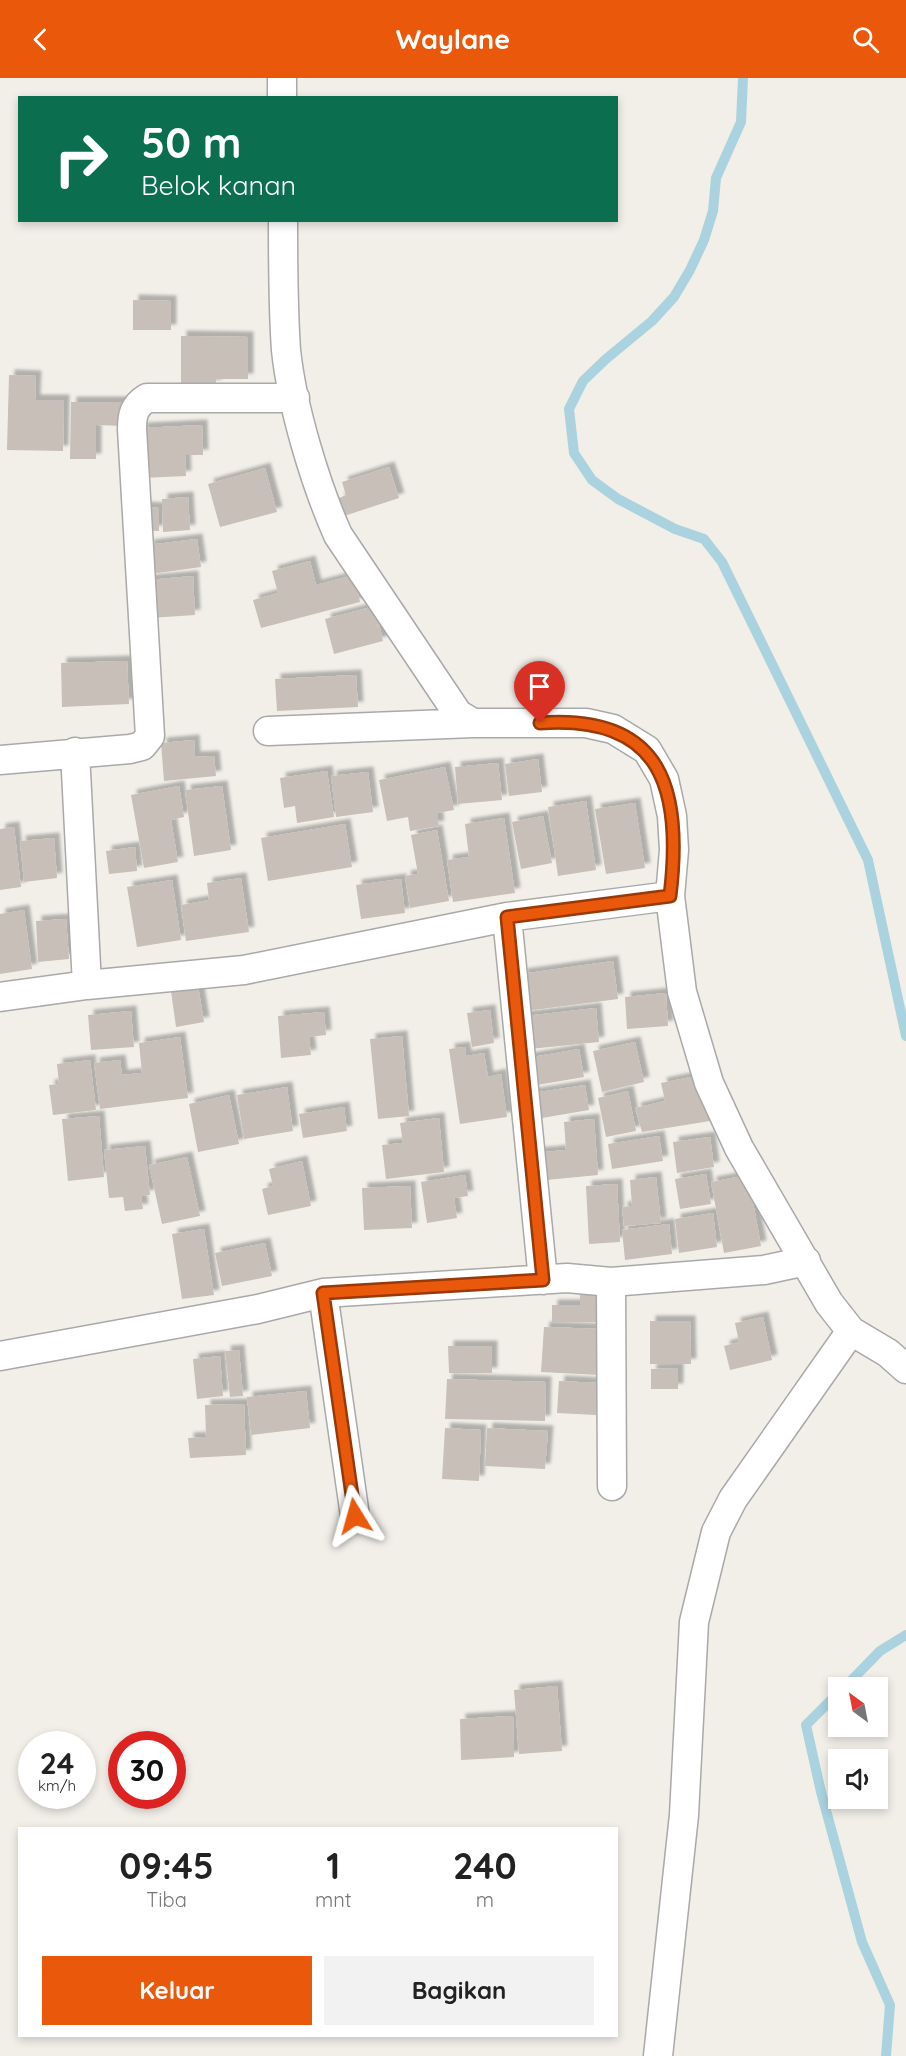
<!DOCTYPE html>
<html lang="id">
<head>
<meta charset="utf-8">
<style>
  :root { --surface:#fff; --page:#f2f2f2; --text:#222; --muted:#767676; --accent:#ea580c }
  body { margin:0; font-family:Quicksand,sans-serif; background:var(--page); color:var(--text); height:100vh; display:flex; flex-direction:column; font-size:22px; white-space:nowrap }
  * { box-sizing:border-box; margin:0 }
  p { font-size:20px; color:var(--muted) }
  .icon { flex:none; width:33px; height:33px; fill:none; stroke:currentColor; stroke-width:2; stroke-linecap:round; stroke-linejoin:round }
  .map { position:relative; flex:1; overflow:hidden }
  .panel { position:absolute; left:18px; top:1749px; width:600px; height:210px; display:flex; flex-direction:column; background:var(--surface); border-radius:0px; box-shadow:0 3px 9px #0003 }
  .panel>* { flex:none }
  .guide { position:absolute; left:18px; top:18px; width:600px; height:126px; border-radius:0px; box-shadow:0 3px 9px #0003; background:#0b6e4f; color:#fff; overflow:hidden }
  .needle { width:39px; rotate:328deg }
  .controls { position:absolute; left:828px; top:1599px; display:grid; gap:12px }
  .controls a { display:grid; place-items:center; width:60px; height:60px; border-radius:0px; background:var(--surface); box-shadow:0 3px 9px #0003; font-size:30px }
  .speed { position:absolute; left:18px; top:1653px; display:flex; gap:12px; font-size:30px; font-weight:700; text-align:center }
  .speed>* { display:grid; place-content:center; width:78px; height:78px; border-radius:50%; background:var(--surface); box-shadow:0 3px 9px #0003; line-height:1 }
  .speed small { font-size:15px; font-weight:400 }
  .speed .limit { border:9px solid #d22; background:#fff; color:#111 }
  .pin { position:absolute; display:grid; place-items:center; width:51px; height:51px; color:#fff; margin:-62px -26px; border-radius:50% 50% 50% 0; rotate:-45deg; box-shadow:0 0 6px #0007 }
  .pin .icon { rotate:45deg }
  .me { position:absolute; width:66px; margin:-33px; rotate:352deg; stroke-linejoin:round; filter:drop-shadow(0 0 4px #0008) }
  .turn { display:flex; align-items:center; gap:21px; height:126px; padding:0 24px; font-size:27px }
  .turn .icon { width:78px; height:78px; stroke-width:2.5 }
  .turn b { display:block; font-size:42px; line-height:51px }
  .eta { display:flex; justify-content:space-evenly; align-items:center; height:102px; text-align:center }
  .eta b { font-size:36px; font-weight:700; line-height:42px }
  .button { display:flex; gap:12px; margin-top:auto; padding:12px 24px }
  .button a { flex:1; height:69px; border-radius:0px; background:var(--accent); color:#fff; font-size:24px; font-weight:700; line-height:69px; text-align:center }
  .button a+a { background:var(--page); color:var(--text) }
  header { display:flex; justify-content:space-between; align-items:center; height:78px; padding:0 24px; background:var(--accent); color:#fff; font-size:27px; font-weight:700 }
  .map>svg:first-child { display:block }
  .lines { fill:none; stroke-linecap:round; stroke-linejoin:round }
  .stream { stroke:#aad3df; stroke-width:10 }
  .building { fill:#c7bfb8; filter:url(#shadow) }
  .minor-casing { stroke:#a9a9a9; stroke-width:31 }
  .minor { stroke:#fff; stroke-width:28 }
  .route-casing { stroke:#983908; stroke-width:15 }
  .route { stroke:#ea580c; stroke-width:10 }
</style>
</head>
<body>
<header><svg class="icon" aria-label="back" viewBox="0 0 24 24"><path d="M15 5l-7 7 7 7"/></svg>Waylane<svg class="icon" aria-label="search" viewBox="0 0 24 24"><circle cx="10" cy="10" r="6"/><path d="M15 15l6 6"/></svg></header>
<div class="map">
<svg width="906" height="1978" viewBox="0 0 906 1978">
  <defs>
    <filter id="shadow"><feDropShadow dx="5.5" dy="-5.5" stdDeviation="1.5" flood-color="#0004"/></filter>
  </defs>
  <rect width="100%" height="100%" fill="#f2efe9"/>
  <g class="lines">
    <!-- stream -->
    <path class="stream" d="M 743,0 L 741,44 L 716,100 L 713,133 L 704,162 L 690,192 L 674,219 L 652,243 L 606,281 L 583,303 L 569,331 L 574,375 L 592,402 L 618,421 L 675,451 L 704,461 L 722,484 L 868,782 L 906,958
      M 844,1610 L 880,1573 L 906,1557
      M 838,1615 L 806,1647 L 821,1714 L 862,1864 L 890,1927 L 886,1978"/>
  </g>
  <!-- building -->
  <path class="building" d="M 133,222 L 171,223 L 171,252 L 133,252 Z
    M 181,258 L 248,259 L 248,301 L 216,301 L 216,307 L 181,307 Z
    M 9,297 L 36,298 L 35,322 L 64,322 L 63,373 L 7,372 Z
    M 71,324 L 124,324 L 124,348 L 96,347 L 96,381 L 70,381 Z
    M 202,347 L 203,377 L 185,377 L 186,398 L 142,400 L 141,350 Z
    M 389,389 L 399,420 L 344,438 L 339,420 L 346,417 L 342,404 Z
    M 265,390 L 277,434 L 220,449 L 208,406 Z
    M 188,419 L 190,452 L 163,454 L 162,421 Z
    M 142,429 L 159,430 L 159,453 L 141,452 Z
    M 197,461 L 201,489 L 151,496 L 148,467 Z
    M 310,483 L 316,507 L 354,497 L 360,524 L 261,550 L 253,522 L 278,515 L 272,493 Z
    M 193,498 L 195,537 L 150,540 L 148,502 Z
    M 375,528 L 383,563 L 334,576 L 325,541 Z
    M 127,583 L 129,626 L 62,629 L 61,585 Z
    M 356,597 L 358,629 L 277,633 L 275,601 Z
    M 194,662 L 195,679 L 214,678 L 216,698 L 164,703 L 161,665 Z
    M 538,681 L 542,714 L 509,718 L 505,686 Z
    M 498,685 L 502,722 L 458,726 L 455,689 Z
    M 445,689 L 454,732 L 437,735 L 439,748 L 410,753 L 408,739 L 387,743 L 379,702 Z
    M 327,693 L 334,739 L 297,745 L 295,728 L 284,730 L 280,700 Z
    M 368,694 L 373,734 L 336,739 L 331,698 Z
    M 179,708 L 184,739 L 171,742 L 178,784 L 144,790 L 131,717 Z
    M 222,708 L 231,772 L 194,778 L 185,712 Z
    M 586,723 L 596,792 L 558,798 L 548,729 Z
    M 635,725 L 645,790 L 606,796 L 595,731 Z
    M 543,738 L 552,785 L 521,791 L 512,744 Z
    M 504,740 L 515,815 L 453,824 L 447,782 L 469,779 L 465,746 Z
    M 345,746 L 352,789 L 268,803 L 261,760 Z
    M 14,749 L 21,809 L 0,812 L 0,751 Z
    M 437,752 L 449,823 L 410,830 L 405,798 L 418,796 L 411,757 Z
    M 54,760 L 57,800 L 24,804 L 20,763 Z
    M 135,769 L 137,793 L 109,796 L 106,773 Z
    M 241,800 L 249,854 L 186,863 L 181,827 L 209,822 L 207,805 Z
    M 401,801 L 405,835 L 361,841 L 356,807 Z
    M 172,802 L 181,862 L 137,869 L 127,809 Z
    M 24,832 L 32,891 L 0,896 L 0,836 Z
    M 66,841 L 69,881 L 38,884 L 36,843 Z
    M 613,883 L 618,921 L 526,933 L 521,896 Z
    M 198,908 L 204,944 L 176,949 L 171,913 Z
    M 666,915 L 668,948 L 627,951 L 625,919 Z
    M 596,930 L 599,964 L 520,972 L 517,939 Z
    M 490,932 L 494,965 L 472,969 L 467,935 Z
    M 131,933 L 134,969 L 91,972 L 88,937 Z
    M 324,934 L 326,957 L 309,959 L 311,977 L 281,980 L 278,938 Z
    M 402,958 L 409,1038 L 378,1041 L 370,961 Z
    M 180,959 L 188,1020 L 100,1031 L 94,985 L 120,982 L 122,997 L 142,995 L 139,965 Z
    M 635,964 L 644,1004 L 602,1014 L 593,973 Z
    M 465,969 L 466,978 L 484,975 L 488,999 L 501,996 L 507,1039 L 460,1046 L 449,971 Z
    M 579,971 L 584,999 L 525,1009 L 521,981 Z
    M 90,982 L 96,1032 L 53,1037 L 49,1007 L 59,1006 L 57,986 Z
    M 691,999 L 710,1043 L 642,1054 L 635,1030 L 665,1023 L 661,1005 Z
    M 585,1007 L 589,1032 L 530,1042 L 527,1016 Z
    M 287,1009 L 293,1053 L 244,1061 L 237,1017 Z
    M 628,1013 L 636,1053 L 606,1059 L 598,1020 Z
    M 229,1017 L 239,1066 L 198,1074 L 189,1026 Z
    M 344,1029 L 347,1053 L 303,1060 L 299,1036 Z
    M 99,1038 L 104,1099 L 68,1103 L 62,1041 Z
    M 439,1040 L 444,1094 L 386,1101 L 382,1067 L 403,1065 L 400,1045 Z
    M 594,1041 L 598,1097 L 536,1103 L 534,1075 L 566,1072 L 564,1044 Z
    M 659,1058 L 663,1083 L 612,1091 L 608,1066 Z
    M 710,1059 L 714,1089 L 677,1095 L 673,1064 Z
    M 145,1068 L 150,1117 L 141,1118 L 143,1131 L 125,1133 L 123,1119 L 109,1120 L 104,1072 Z
    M 187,1079 L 200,1138 L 162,1146 L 149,1087 Z
    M 302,1083 L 311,1128 L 268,1137 L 262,1111 L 273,1108 L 269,1091 Z
    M 706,1096 L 711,1126 L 680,1131 L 675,1101 Z
    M 465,1097 L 468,1118 L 454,1120 L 457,1140 L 427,1145 L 421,1104 Z
    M 748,1097 L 761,1168 L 724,1175 L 711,1104 Z
    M 656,1099 L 661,1145 L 624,1148 L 622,1129 L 632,1128 L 630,1102 Z
    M 617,1106 L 620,1164 L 589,1166 L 586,1108 Z
    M 410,1108 L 412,1150 L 364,1152 L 362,1110 Z
    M 713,1135 L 717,1169 L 679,1175 L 675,1141 Z
    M 669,1146 L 672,1176 L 625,1182 L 622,1152 Z
    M 204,1151 L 214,1217 L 182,1221 L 172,1156 Z
    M 265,1165 L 272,1198 L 222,1208 L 215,1175 Z
    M 580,1210 L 603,1210 L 603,1244 L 552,1244 L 552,1227 L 580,1227 Z
    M 763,1239 L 772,1282 L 730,1292 L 724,1268 L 739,1264 L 735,1245 Z
    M 650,1243 L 690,1243 L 691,1286 L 650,1286 Z
    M 544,1249 L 602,1251 L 600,1297 L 541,1294 Z
    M 448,1268 L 492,1268 L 492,1295 L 449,1295 Z
    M 239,1272 L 243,1318 L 230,1319 L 225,1273 Z
    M 220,1278 L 223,1318 L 197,1321 L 193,1281 Z
    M 678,1290 L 678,1311 L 651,1311 L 651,1291 Z
    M 447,1301 L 546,1304 L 545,1343 L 445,1341 Z
    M 559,1303 L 598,1305 L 596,1337 L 557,1335 Z
    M 306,1313 L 310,1350 L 251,1357 L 247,1319 Z
    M 244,1326 L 246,1377 L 190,1380 L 188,1360 L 206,1359 L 205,1327 Z
    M 445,1350 L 481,1352 L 479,1403 L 442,1401 Z
    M 487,1350 L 548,1353 L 545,1391 L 485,1388 Z
    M 557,1608 L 562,1673 L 519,1676 L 514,1612 Z
    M 513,1638 L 514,1679 L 461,1682 L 460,1641 Z"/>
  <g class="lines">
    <defs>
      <path id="minor" d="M 282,0 L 282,20
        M 283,142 C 283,185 283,229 286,272 C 292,329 315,405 338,457 L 458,636 L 473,645 L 586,645 L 613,651 L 647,672 L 664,701 L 672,738 L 674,772 L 670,818 L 682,914 L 709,1005 L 739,1070 L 829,1225 L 851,1253 L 888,1275 L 906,1291
        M 268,653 L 473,645
        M 75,674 L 87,907
        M 0,682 L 130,671 L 142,668 L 150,658 L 132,351 C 132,337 134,328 147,320 L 295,320
        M 507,839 L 543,1202
        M 0,919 L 87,907 L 244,892 L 507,839 L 670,818
        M 611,1204 L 612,1408
        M 323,1215 L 355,1438
        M 0,1278 L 258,1231 L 323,1215 L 567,1200 L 611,1204 L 764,1192 L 806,1183
        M 658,1978 L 684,1737 L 694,1544 L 716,1454 L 733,1421 L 851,1253"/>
    </defs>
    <!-- minor casing -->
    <use href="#minor" class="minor-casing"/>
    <!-- minor -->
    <use href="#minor" class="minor"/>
  </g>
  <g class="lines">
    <defs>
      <path id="route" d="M 355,1438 L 323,1215 L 543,1202 L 507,839 L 670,818 C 683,712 663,636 540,645"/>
    </defs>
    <!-- route casing -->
    <use href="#route" class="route-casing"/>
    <!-- route -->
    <use href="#route" class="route"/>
  </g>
</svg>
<div class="controls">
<a><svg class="needle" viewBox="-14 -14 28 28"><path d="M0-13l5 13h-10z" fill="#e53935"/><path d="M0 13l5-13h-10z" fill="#767676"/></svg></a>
<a><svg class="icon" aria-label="sound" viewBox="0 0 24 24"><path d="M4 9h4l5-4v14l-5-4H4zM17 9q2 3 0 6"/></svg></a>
</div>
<div class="speed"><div>24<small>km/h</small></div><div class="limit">30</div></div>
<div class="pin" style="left:540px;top:645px;background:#d93025"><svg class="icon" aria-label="arrive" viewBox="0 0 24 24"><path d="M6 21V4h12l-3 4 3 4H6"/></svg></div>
<svg class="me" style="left:355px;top:1438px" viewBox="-20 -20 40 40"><path d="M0-17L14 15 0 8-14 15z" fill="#ea580c" stroke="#fff" stroke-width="4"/></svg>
<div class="guide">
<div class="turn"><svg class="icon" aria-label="right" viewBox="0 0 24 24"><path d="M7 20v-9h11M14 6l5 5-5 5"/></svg><div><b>50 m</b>Belok kanan</div></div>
</div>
<section class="panel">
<div class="eta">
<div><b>09:45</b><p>Tiba</p></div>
<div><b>1</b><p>mnt</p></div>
<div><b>240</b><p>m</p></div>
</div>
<div class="button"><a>Keluar</a><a>Bagikan</a></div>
</section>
</div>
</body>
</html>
